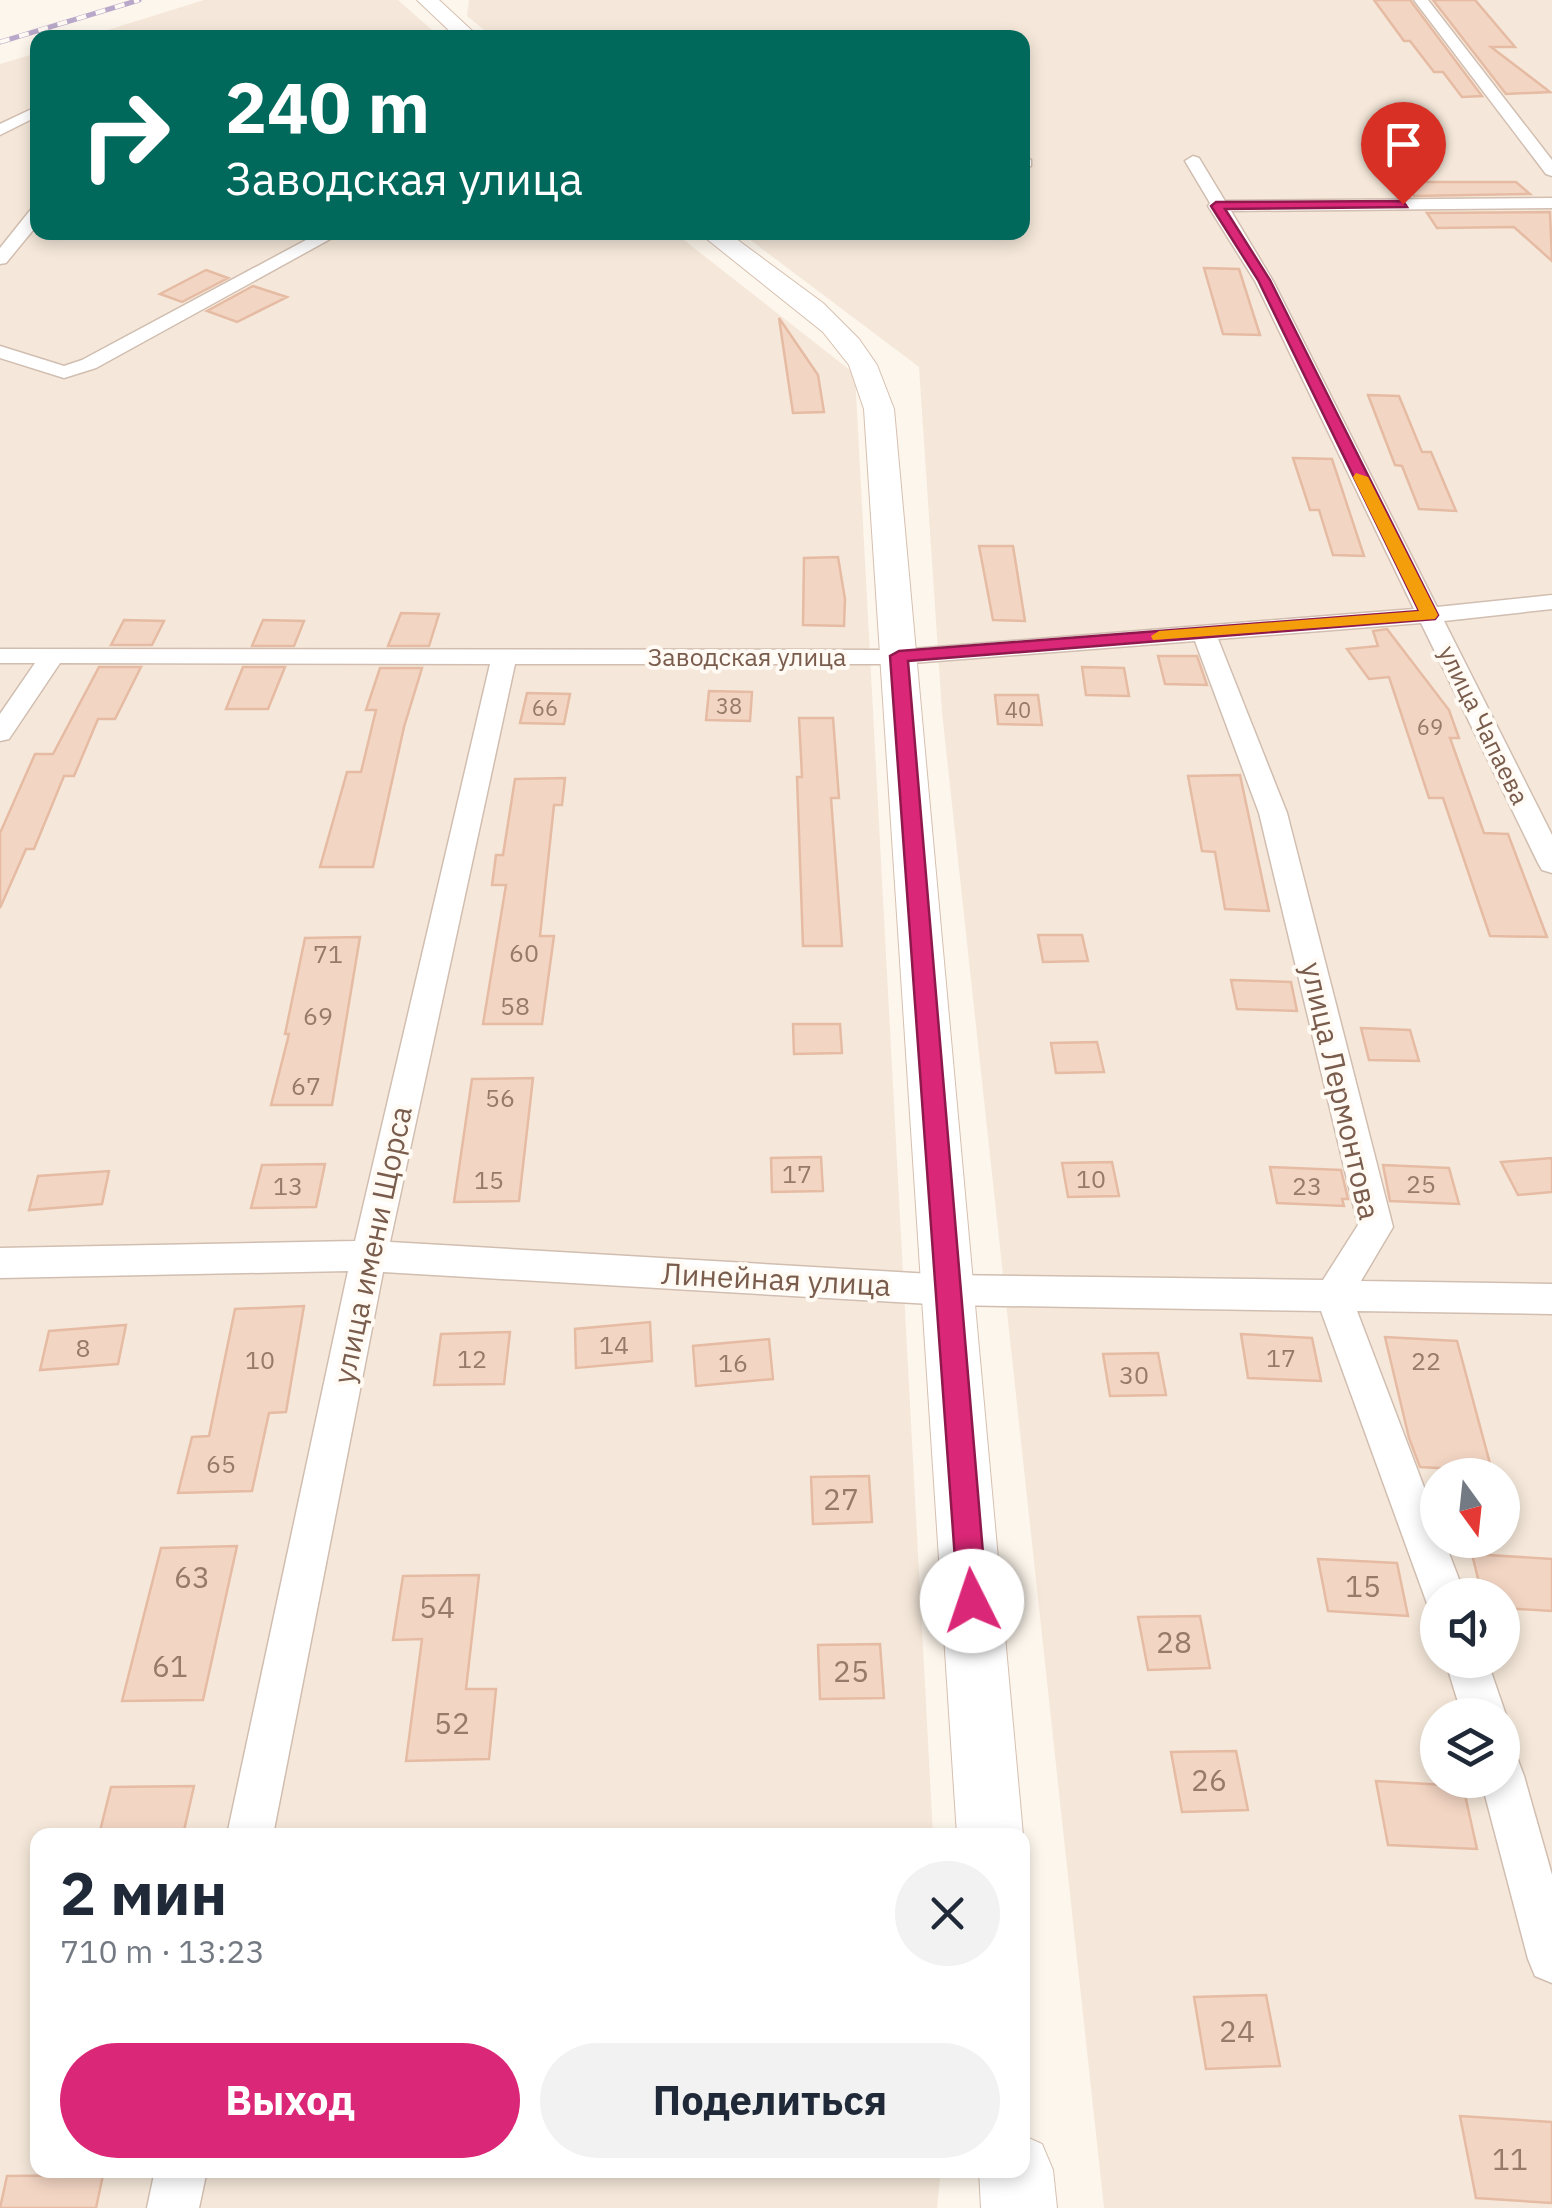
<!DOCTYPE html>
<html lang="ru">
<head>
<meta charset="utf-8">
<style>
  :root { --surface:#fff; --page:#f2f2f3; --text:#1f2937; --muted:#747a83; --accent:#db2777 }
  body { margin:0; font-family:"IBM Plex Sans",sans-serif; background:var(--page); color:var(--text); height:100vh; display:flex; flex-direction:column; font-size:38px; white-space:nowrap }
  * { box-sizing:border-box; margin:0 }
  p { font-size:32px; color:var(--muted) }
  .icon { flex:none; width:55px; height:55px; fill:none; stroke:currentColor; stroke-width:2; stroke-linecap:round; stroke-linejoin:round }
  .map { position:relative; flex:1; overflow:hidden }
  .sheet { position:absolute; left:30px; top:1828px; width:1000px; height:350px; display:flex; flex-direction:column; background:var(--surface); border-radius:20px; box-shadow:0 5px 15px #0003 }
  .sheet>* { flex:none }
  .guide { position:absolute; left:30px; top:30px; width:1000px; height:210px; border-radius:20px; box-shadow:0 5px 15px #0003; background:#00695c; color:#fff; overflow:hidden }
  .needle { width:65px; rotate:165deg }
  .controls { position:absolute; left:1420px; top:1458px; display:grid; gap:20px }
  .controls a { display:grid; place-items:center; width:100px; height:100px; border-radius:50%; background:var(--surface); box-shadow:0 5px 15px #0003; font-size:50px }
  .pin { position:absolute; display:grid; place-items:center; width:85px; height:85px; color:#fff; margin:-102px -42px; border-radius:50% 50% 50% 0; rotate:-45deg; box-shadow:0 0 10px #0007 }
  .pin .icon { rotate:45deg }
  .me { position:absolute; width:110px; margin:-55px; rotate:356deg; stroke-linejoin:round; filter:drop-shadow(0 0 8px #0008) }
  .turn { display:flex; align-items:center; gap:35px; height:210px; padding:0 30px; font-size:45px }
  .turn .icon { width:130px; height:130px; stroke-width:2.5 }
  .turn b { display:block; font-size:70px; line-height:85px }
  .round { display:grid; place-items:center; flex:none; width:105px; height:105px; border-radius:52px; background:var(--page) }
  .headline { display:flex; align-items:center; justify-content:space-between; height:170px; padding:0 30px }
  h1 { font-size:60px; font-weight:800; line-height:75px }
  .cta { display:flex; gap:20px; margin-top:auto; padding:20px 30px }
  .cta a { flex:1; height:115px; border-radius:60px; background:var(--accent); color:#fff; font-size:40px; font-weight:800; line-height:115px; text-align:center }
  .cta a+a { background:var(--page); color:var(--text) }
  .map>svg:first-child { display:block }
  .residential { fill:#f5e8da; fill-rule:evenodd }
  .building { fill:#f3d5c3; stroke:#e6bba3; stroke-width:2.5 }
  .lines { fill:none; stroke-linecap:round; stroke-linejoin:round }
  .street-casing { stroke:#d1beb0; stroke-width:3 }
  .secondary-casing { stroke:#d6c0b0; stroke-width:2 }
  .street { fill:#fff; fill-rule:evenodd }
  .secondary { fill:#fff; fill-rule:evenodd }
  .rail-casing { stroke:#b9a8c9; stroke-width:5 }
  .rail { stroke:#fffaf3; stroke-width:4; stroke-dasharray:10; stroke-linecap:butt }
  .route { fill:#db2777; stroke:#8e194d; stroke-width:2.5 }
  .slow { fill:#f59e0b }
  .labels { text-anchor:middle; stroke-width:8; stroke-linejoin:round; paint-order:stroke }
  .far-number-label { font-size:22px; fill:#987a6a }
  .far-street-label { font-size:25px; fill:#7a5c4d; stroke:#fffaf3 }
  .number-label { font-size:25px; fill:#987a6a }
  .street-label { font-size:30px; fill:#7a5c4d; stroke:#fffaf3 }
  .near-number-label { font-size:30px; fill:#987a6a }
</style>
</head>
<body>
<div class="map">
<svg width="1552" height="2208" viewBox="0 0 1552 2208">
  <rect width="100%" height="100%" fill="#fdf6ec"/>
  <!-- residential -->
  <path class="residential" d="M 204,0 L 398,0 L 440,37 L 85,37 Z
    M 469,0 L 1552,0 L 1552,2208 L 1104,2208 L 942,712 L 919,367 L 741,233 L 1022,232 L 1022,38 L 494,38 L 467,16 ZM 1438,1475 L 1502,1475 L 1502,1540 L 1438,1540 ZM 1438,1595 L 1502,1595 L 1502,1660 L 1438,1660 ZM 1438,1715 L 1502,1715 L 1502,1780 L 1438,1780 Z
    M 37,53 L 38,232 L 675,233 L 855,374 L 933,1835 L 38,1835 L 38,2170 L 941,2170 L 937,2208 L 0,2208 L 0,64 Z"/>
  <!-- building -->
  <path class="building" d="M 1374,0 L 1410,0 L 1482,96 L 1462,97 L 1443,72 L 1434,72 L 1410,41 L 1404,41 Z
    M 1433,0 L 1475,0 L 1515,47 L 1491,47 L 1550,92 L 1506,94 Z
    M 1405,182 L 1516,182 L 1530,194 L 1414,196 Z
    M 1550,212 L 1552,261 L 1514,227 L 1437,228 L 1427,213 Z
    M 1204,268 L 1239,269 L 1260,335 L 1223,334 Z
    M 206,270 L 228,278 L 182,302 L 160,294 Z
    M 253,286 L 287,297 L 237,322 L 207,311 Z
    M 779,318 L 818,375 L 824,412 L 793,413 Z
    M 1368,395 L 1399,396 L 1422,452 L 1431,452 L 1456,511 L 1419,509 L 1402,466 L 1395,465 Z
    M 1293,458 L 1332,459 L 1364,556 L 1333,555 L 1319,510 L 1310,510 Z
    M 979,546 L 1013,546 L 1025,621 L 993,620 Z
    M 838,557 L 845,599 L 844,626 L 803,625 L 804,558 Z
    M 401,613 L 439,614 L 429,646 L 388,646 Z
    M 124,620 L 164,621 L 152,645 L 111,645 Z
    M 263,620 L 304,621 L 294,646 L 252,646 Z
    M 1387,629 L 1449,710 L 1459,738 L 1450,738 L 1484,833 L 1508,834 L 1547,937 L 1490,936 L 1443,798 L 1429,798 L 1389,677 L 1369,679 L 1347,649 L 1378,646 L 1373,631 Z
    M 1158,656 L 1197,656 L 1207,685 L 1165,684 Z
    M 99,667 L 141,667 L 115,719 L 98,719 L 74,776 L 64,776 L 34,849 L 26,849 L 0,908 L 0,833 L 35,754 L 53,754 Z
    M 243,667 L 285,667 L 268,709 L 226,709 Z
    M 1082,667 L 1124,668 L 1129,696 L 1086,695 Z
    M 380,668 L 422,668 L 404,727 L 373,867 L 320,867 L 347,772 L 361,772 L 376,710 L 366,710 Z
    M 709,691 L 752,692 L 750,721 L 706,720 Z
    M 527,693 L 570,694 L 564,724 L 520,723 Z
    M 995,695 L 1038,695 L 1042,725 L 998,724 Z
    M 799,718 L 833,718 L 839,798 L 831,798 L 842,946 L 803,946 L 797,777 L 802,777 Z
    M 1240,775 L 1269,911 L 1225,909 L 1215,852 L 1202,851 L 1188,776 Z
    M 565,778 L 562,805 L 554,805 L 540,936 L 554,936 L 542,1024 L 483,1024 L 506,885 L 492,885 L 496,855 L 503,855 L 515,779 Z
    M 1038,935 L 1082,935 L 1088,961 L 1043,962 Z
    M 360,937 L 332,1105 L 271,1105 L 289,1034 L 285,1034 L 305,938 Z
    M 1231,980 L 1291,982 L 1297,1011 L 1237,1009 Z
    M 793,1024 L 840,1024 L 842,1053 L 794,1054 Z
    M 1361,1028 L 1410,1030 L 1419,1061 L 1369,1060 Z
    M 1097,1042 L 1104,1072 L 1056,1073 L 1051,1043 Z
    M 533,1078 L 519,1201 L 454,1202 L 472,1079 Z
    M 821,1157 L 823,1191 L 772,1192 L 771,1158 Z
    M 1552,1158 L 1552,1192 L 1518,1195 L 1501,1162 Z
    M 1112,1162 L 1119,1196 L 1068,1197 L 1062,1163 Z
    M 325,1164 L 316,1207 L 251,1208 L 262,1165 Z
    M 1383,1165 L 1449,1168 L 1459,1204 L 1390,1201 Z
    M 1270,1167 L 1341,1170 L 1348,1199 L 1342,1199 L 1344,1206 L 1277,1203 Z
    M 109,1171 L 102,1204 L 29,1210 L 38,1176 Z
    M 304,1306 L 286,1412 L 269,1413 L 252,1491 L 178,1493 L 192,1437 L 209,1436 L 235,1309 Z
    M 650,1322 L 652,1361 L 576,1368 L 575,1329 Z
    M 126,1325 L 118,1364 L 40,1370 L 49,1331 Z
    M 510,1332 L 504,1384 L 434,1385 L 441,1334 Z
    M 1241,1334 L 1312,1338 L 1321,1381 L 1248,1378 Z
    M 1385,1337 L 1457,1341 L 1492,1471 L 1420,1467 L 1409,1438 Z
    M 769,1339 L 773,1379 L 696,1386 L 693,1346 Z
    M 1158,1353 L 1166,1395 L 1110,1396 L 1103,1354 Z
    M 869,1476 L 872,1522 L 813,1524 L 811,1477 Z
    M 237,1546 L 203,1700 L 122,1701 L 161,1548 Z
    M 1472,1554 L 1552,1559 L 1552,1611 L 1502,1608 L 1502,1595 L 1482,1595 Z
    M 1318,1559 L 1397,1563 L 1408,1616 L 1328,1611 Z
    M 479,1575 L 466,1689 L 496,1689 L 489,1759 L 406,1761 L 422,1639 L 393,1640 L 403,1576 Z
    M 1200,1616 L 1210,1668 L 1148,1670 L 1138,1617 Z
    M 880,1644 L 884,1698 L 820,1699 L 818,1645 Z
    M 1236,1751 L 1248,1810 L 1182,1812 L 1171,1752 Z
    M 1376,1781 L 1463,1786 L 1477,1849 L 1388,1845 Z
    M 194,1786 L 183,1835 L 99,1835 L 111,1787 Z
    M 1266,1995 L 1280,2066 L 1206,2069 L 1194,1997 Z
    M 1460,2116 L 1552,2122 L 1552,2203 L 1476,2198 Z
    M 103,2175 L 96,2208 L 0,2208 L 7,2176 Z"/>
  <g class="lines">
    <defs>
      <path id="street" d="M 1414,0 L 1428,0 L 1552,160 L 1552,176 L 1546,174 Z
        M 38,106 L 38,116 L 0,135 L 0,124 Z
        M 1193,156 L 1199,158 L 1225,201 L 1552,198 L 1552,208 L 1231,211 L 1273,281 L 1437,607 L 1552,595 L 1552,609 L 1444,621 L 1552,835 L 1552,873 L 1542,870 L 1538,863 L 1421,623 L 1218,639 L 1287,813 L 1393,1227 L 1361,1281 L 1552,1284 L 1552,1314 L 1357,1311 L 1438,1524 L 1438,1540 L 1444,1540 L 1465,1595 L 1438,1595 L 1438,1613 L 1429,1609 L 1321,1311 L 948,1305 L 383,1272 L 273,1835 L 227,1835 L 348,1271 L 0,1278 L 0,1248 L 355,1241 L 490,664 L 60,663 L 9,739 L 0,741 L 0,714 L 35,663 L 0,663 L 0,649 L 899,650 L 1414,609 L 1255,281 L 1208,206 L 1210,203 L 1185,161 ZM 1195,641 L 1259,813 L 1358,1225 L 1323,1280 L 948,1275 L 390,1242 L 515,664 L 899,664 Z
        M 1022,157 L 1031,160 L 1031,166 L 1022,167 Z
        M 38,207 L 38,224 L 6,263 L 0,264 L 0,248 L 32,208 Z
        M 321,232 L 343,232 L 96,368 L 64,378 L 0,358 L 0,346 L 64,366 L 82,360 Z
        M 1445,1660 L 1487,1660 L 1506,1715 L 1502,1722 L 1502,1715 L 1462,1715 Z
        M 1502,1754 L 1518,1760 L 1524,1776 L 1552,1875 L 1552,1983 L 1535,1976 L 1528,1959 L 1481,1780 L 1502,1780 Z
        M 155,2170 L 207,2170 L 199,2208 L 147,2208 Z"/>
      <path id="secondary" d="M 417,0 L 439,0 L 480,38 L 457,38 Z
        M 698,232 L 727,232 L 823,303 L 859,339 L 877,365 L 894,409 L 1023,1835 L 1022,1836 L 957,1835 L 864,409 L 849,365 L 823,332 Z
        M 1022,2135 L 1042,2144 L 1053,2170 L 1057,2208 L 981,2208 L 979,2170 L 1022,2170 Z"/>
    </defs>
    <!-- street casing -->
    <use href="#street" class="street-casing"/>
    <!-- secondary casing -->
    <use href="#secondary" class="secondary-casing"/>
    <!-- street -->
    <use href="#street" class="street"/>
    <!-- secondary -->
    <use href="#secondary" class="secondary"/>
    <defs>
      <path id="rail" d="M 0,42 L 139,0"/>
    </defs>
    <!-- rail casing -->
    <use href="#rail" class="rail-casing"/>
    <!-- rail -->
    <use href="#rail" class="rail"/>
  </g>
  <!-- route -->
  <path class="route" d="M 1403,201 L 1407,207 L 1225,209 L 1270,280 L 1438,615 L 1435,619 L 908,661 L 987,1601 L 982,1611 L 972,1615 L 962,1611 L 958,1601 L 890,656 L 899,651 L 1419,611 L 1258,280 L 1211,206 L 1216,202 Z"/>
  <!-- slow -->
  <path class="slow" d="M 1356,473 L 1368,477 L 1438,615 L 1435,619 L 1153,640 L 1151,636 L 1159,631 L 1419,611 L 1353,477 Z"/>
  <g class="labels">
    <!-- far-number labels -->
    <g class="far-number-label">
      <text x="729" y="714">38</text>
      <text x="545" y="716">66</text>
      <text x="1018" y="718">40</text>
      <text x="1430" y="735">69</text>
    </g>
    <!-- far-street labels -->
    <g class="far-street-label">
      <text x="747" y="666">Заводская улица</text>
      <text transform="translate(1484 725) rotate(64)" y="9">улица Чапаева</text>
    </g>
    <!-- number labels -->
    <g class="number-label">
      <text x="524" y="962">60</text>
      <text x="328" y="963">71</text>
      <text x="515" y="1015">58</text>
      <text x="318" y="1025">69</text>
      <text x="306" y="1095">67</text>
      <text x="500" y="1107">56</text>
      <text x="797" y="1183">17</text>
      <text x="1091" y="1188">10</text>
      <text x="489" y="1189">15</text>
      <text x="1421" y="1193">25</text>
      <text x="288" y="1195">13</text>
      <text x="1307" y="1195">23</text>
      <text x="614" y="1354">14</text>
      <text x="83" y="1357">8</text>
      <text x="1281" y="1367">17</text>
      <text x="472" y="1368">12</text>
      <text x="260" y="1369">10</text>
      <text x="1426" y="1370">22</text>
      <text x="733" y="1372">16</text>
      <text x="1134" y="1384">30</text>
      <text x="221" y="1473">65</text>
    </g>
    <!-- street labels -->
    <g class="street-label">
      <text transform="translate(1340 1091) rotate(77)" y="10">улица Лермонтова</text>
      <text transform="translate(373 1245) rotate(-78)" y="10">улица имени Щорса</text>
      <text transform="translate(776 1280) rotate(3)" y="10">Линейная улица</text>
    </g>
    <!-- near-number labels -->
    <g class="near-number-label">
      <text x="841" y="1510">27</text>
      <text x="192" y="1588">63</text>
      <text x="1363" y="1597">15</text>
      <text x="437" y="1618">54</text>
      <text x="1174" y="1653">28</text>
      <text x="170" y="1677">61</text>
      <text x="851" y="1682">25</text>
      <text x="452" y="1734">52</text>
      <text x="1209" y="1791">26</text>
      <text x="1237" y="2042">24</text>
      <text x="1510" y="2170">11</text>
    </g>
  </g>
</svg>
<div class="controls">
<a><svg class="needle" viewBox="-14 -14 28 28"><path d="M0-13l5 13h-10z" fill="#e53935"/><path d="M0 13l5-13h-10z" fill="#747a83"/></svg></a>
<a><svg class="icon" aria-label="sound" viewBox="0 0 24 24"><path d="M4 9h4l5-4v14l-5-4H4zM17 9q2 3 0 6"/></svg></a>
<a><svg class="icon" aria-label="layers" viewBox="0 0 24 24"><path d="M12 4l9 5-9 5-9-5zM3 14l9 5 9-5"/></svg></a>
</div>
<div class="pin" style="left:1403px;top:204px;background:#d93025"><svg class="icon" aria-label="arrive" viewBox="0 0 24 24"><path d="M6 21V4h12l-3 4 3 4H6"/></svg></div>
<svg class="me" style="left:972px;top:1601px" viewBox="-20 -20 40 40"><circle r="19" fill="#fff"/><path d="M0-13L10 11 0 6-10 11z" fill="#db2777"/></svg>
<div class="guide">
<div class="turn"><svg class="icon" aria-label="right" viewBox="0 0 24 24"><path d="M7 20v-9h11M14 6l5 5-5 5"/></svg><div><b>240 m</b>Заводская улица</div></div>
</div>
<section class="sheet">
<div class="headline"><div><h1>2 мин</h1><p>710 m · 13:23</p></div><a class="round"><svg class="icon" aria-label="close" viewBox="0 0 24 24"><path d="M6 6l12 12M18 6L6 18"/></svg></a></div>
<div class="cta"><a>Выход</a><a>Поделиться</a></div>
</section>
</div>
</body>
</html>
